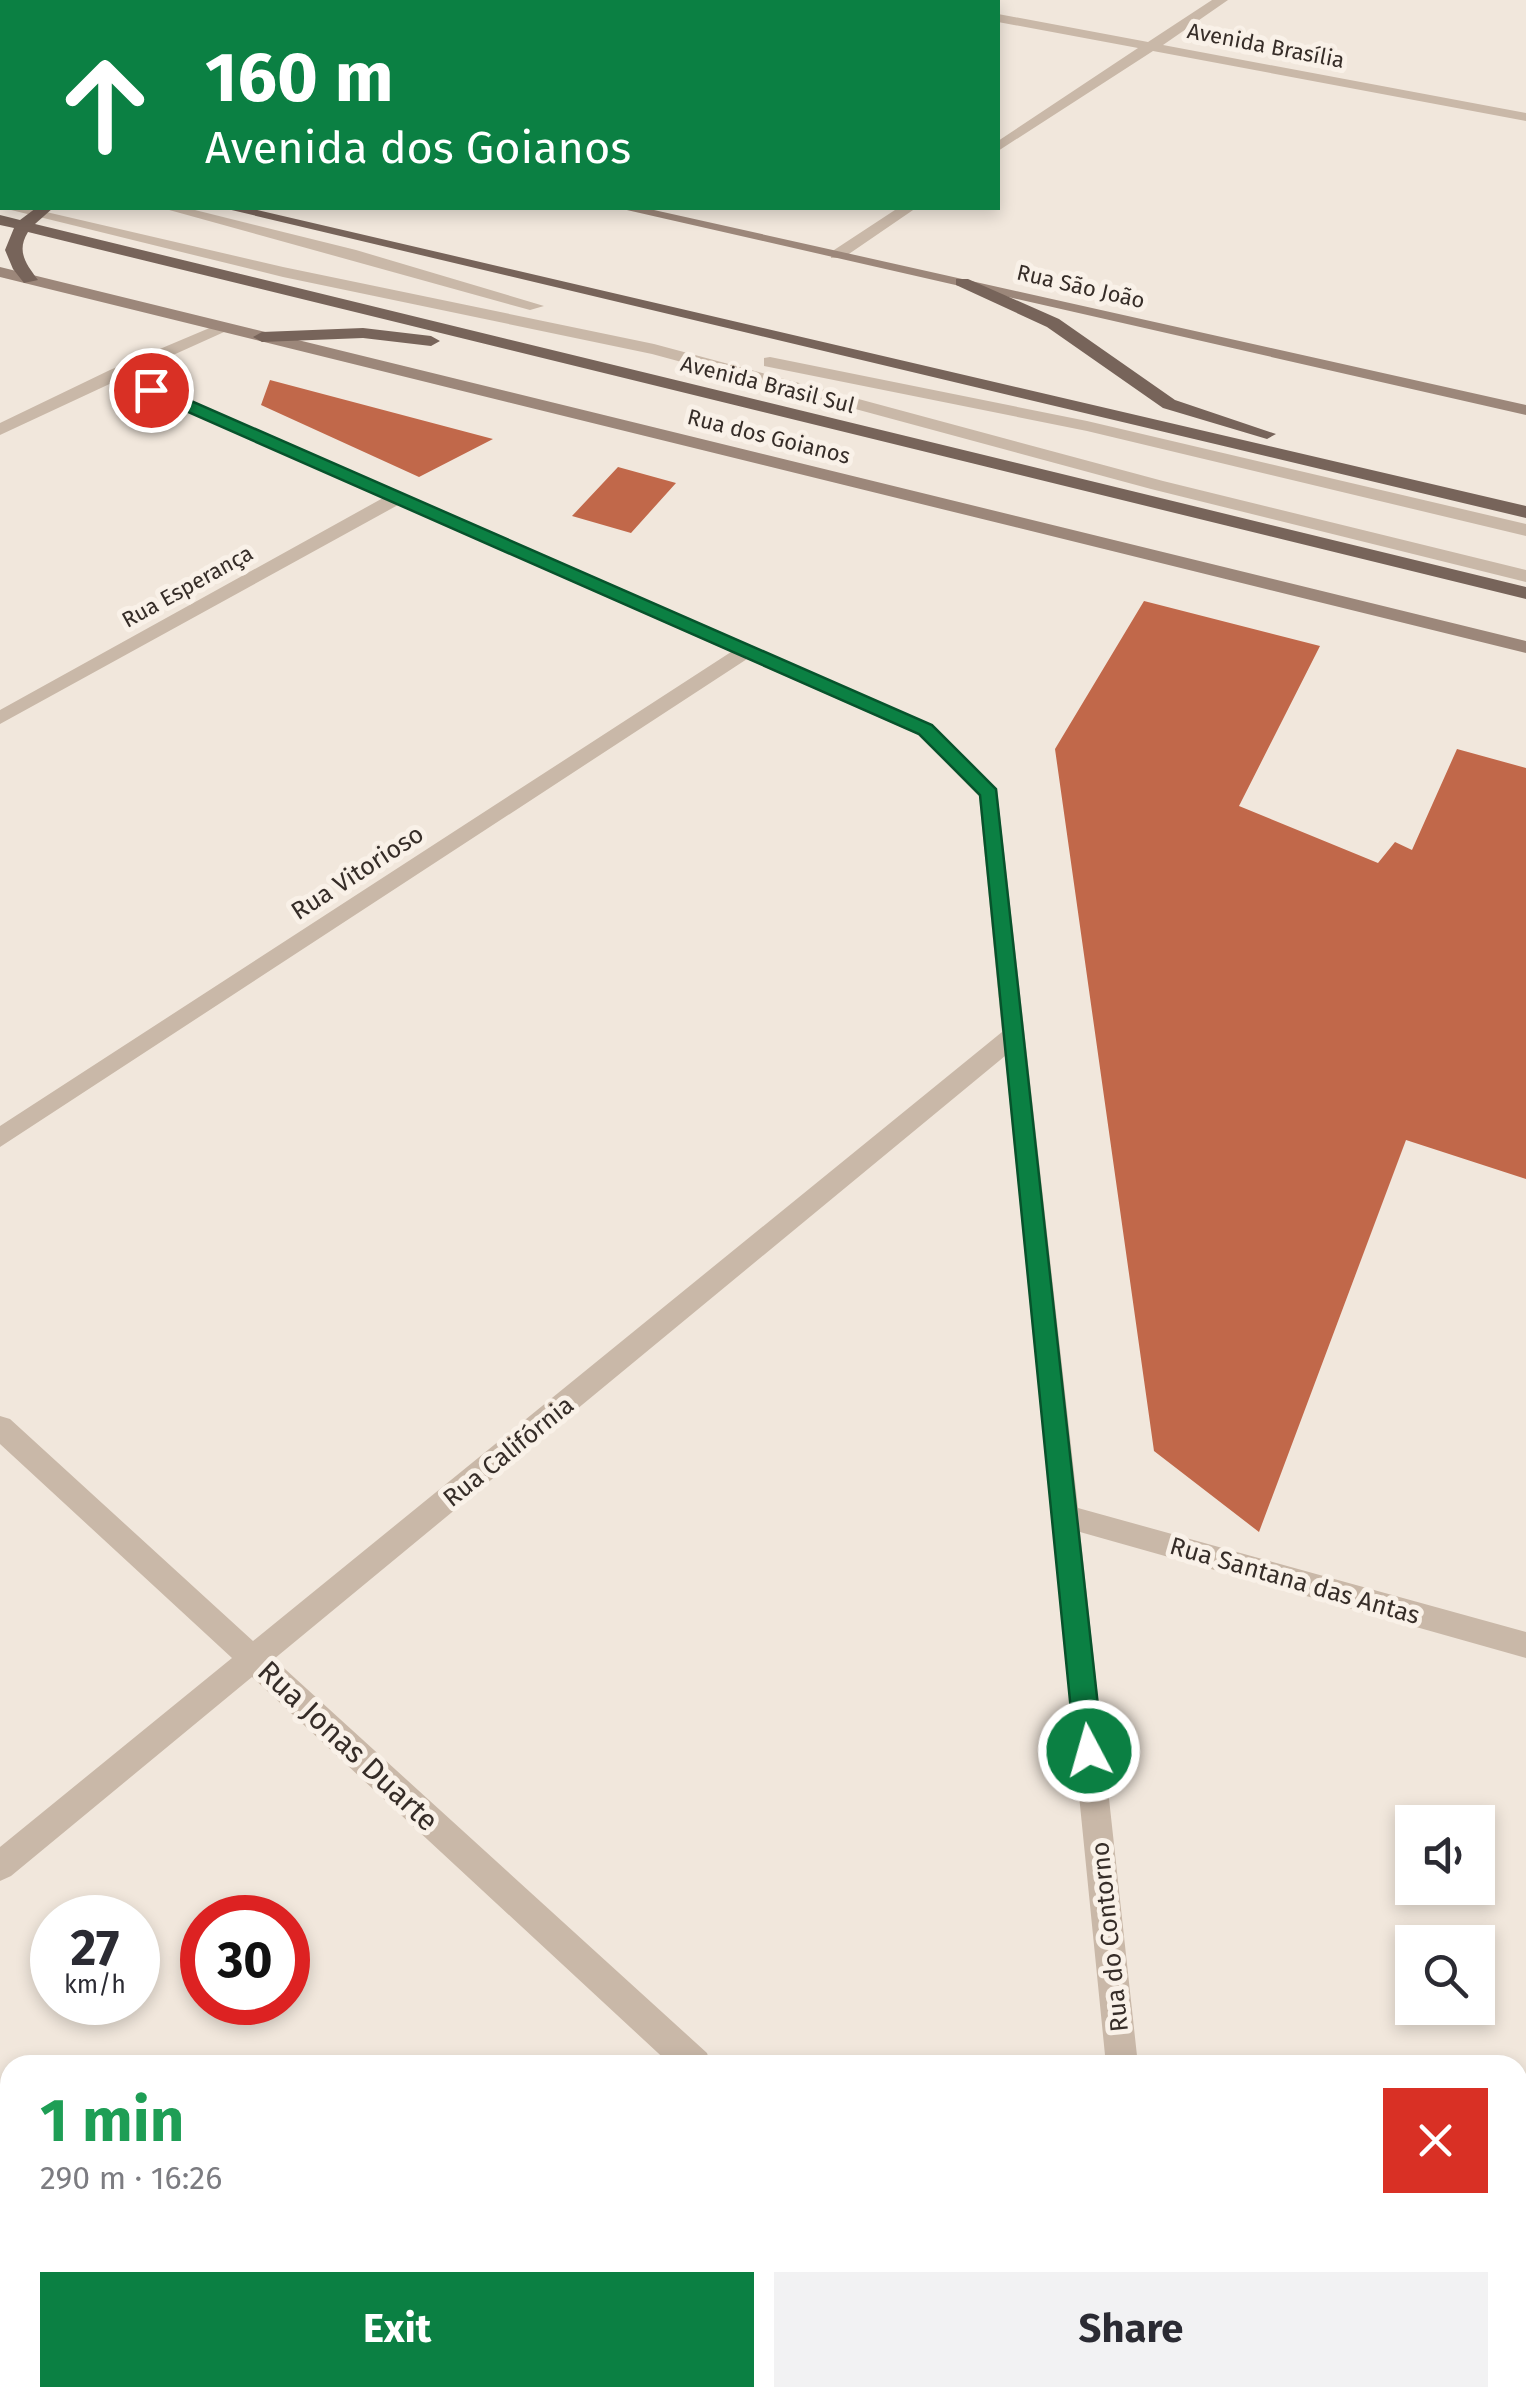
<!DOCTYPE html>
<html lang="en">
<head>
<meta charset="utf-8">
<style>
  :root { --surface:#fff; --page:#f2f2f3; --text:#2b2b33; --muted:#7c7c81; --accent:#0b8043 }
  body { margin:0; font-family:"Fira Sans",sans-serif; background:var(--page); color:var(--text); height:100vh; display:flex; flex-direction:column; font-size:38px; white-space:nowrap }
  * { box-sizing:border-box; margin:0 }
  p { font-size:32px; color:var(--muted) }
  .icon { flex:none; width:55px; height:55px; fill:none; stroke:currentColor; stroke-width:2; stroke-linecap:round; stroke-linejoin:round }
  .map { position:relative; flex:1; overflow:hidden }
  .details { position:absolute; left:0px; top:2055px; width:1528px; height:352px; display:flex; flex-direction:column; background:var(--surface); border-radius:30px 30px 0 0; box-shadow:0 5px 15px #0003 }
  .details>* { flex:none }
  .hud { position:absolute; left:0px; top:0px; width:1000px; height:210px; box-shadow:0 5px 15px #0003; background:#0b8043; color:#fff; overflow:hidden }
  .buttons { position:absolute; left:1395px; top:1805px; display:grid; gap:20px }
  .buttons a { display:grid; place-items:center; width:100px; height:100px; border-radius:0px; background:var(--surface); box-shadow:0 5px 15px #0003; font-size:50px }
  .speed { position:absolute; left:30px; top:1895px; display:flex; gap:20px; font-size:50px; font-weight:700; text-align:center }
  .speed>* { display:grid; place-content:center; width:130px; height:130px; border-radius:50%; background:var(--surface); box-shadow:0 5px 15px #0003; line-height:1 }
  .speed small { font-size:25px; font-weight:400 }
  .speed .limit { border:15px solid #d22; background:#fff; color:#111 }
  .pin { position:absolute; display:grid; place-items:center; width:85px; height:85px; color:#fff; margin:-42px; border:5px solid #fff; border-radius:50%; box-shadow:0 2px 10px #0007 }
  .me { position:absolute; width:110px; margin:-55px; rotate:354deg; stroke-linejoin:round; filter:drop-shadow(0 0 8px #0008) }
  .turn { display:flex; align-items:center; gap:35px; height:210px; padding:0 40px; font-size:45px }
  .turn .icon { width:130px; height:130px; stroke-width:2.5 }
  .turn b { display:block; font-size:70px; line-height:85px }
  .round { display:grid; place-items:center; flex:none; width:105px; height:105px; border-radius:0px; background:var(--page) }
  .overview { display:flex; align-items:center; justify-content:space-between; height:170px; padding:0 40px }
  h1 { font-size:60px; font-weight:700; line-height:75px; color:#1e9e55 }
  .cta { display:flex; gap:20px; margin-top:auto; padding:20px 40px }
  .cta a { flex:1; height:115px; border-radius:0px; background:var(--accent); color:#fff; font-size:40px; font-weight:700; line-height:115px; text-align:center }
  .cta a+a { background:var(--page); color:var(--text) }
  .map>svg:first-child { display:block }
  .building { fill:#c1684a }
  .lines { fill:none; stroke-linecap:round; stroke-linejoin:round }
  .lane { fill:#c9b8a8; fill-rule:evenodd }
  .street { fill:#c9b8a8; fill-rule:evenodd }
  .secondary { fill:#9c877a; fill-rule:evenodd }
  .primary { fill:#77645a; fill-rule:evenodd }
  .route { fill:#0b8043; stroke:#07532c; stroke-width:2.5 }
  .labels { text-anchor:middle; stroke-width:10; stroke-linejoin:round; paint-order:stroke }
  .far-street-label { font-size:22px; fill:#362d28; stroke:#f9f1e8 }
  .street-label { font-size:25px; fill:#362d28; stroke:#f9f1e8 }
  .near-street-label { font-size:30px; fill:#362d28; stroke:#f9f1e8 }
</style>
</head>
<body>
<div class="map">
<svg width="1526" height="2407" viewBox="0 0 1526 2407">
  <rect width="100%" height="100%" fill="#f1e7dc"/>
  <!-- building -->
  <path class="building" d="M 270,380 L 493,439 L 419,477 L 261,405 Z
    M 618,467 L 676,483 L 631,533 L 572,516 Z
    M 1144,601 L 1320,646 L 1239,806 L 1378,863 L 1395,842 L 1412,850 L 1457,749 L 1526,768 L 1526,1179 L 1406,1140 L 1259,1532 L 1154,1451 L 1055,749 Z"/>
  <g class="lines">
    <!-- lane -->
    <path class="lane" d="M 0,162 L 2,163 L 2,173 L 0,172 Z
      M 3,208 L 29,208 L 283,267 L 654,344 L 1163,481 L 1526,570 L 1526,582 L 1151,489 L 652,354 L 283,277 Z
      M 162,208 L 187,208 L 356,250 L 544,306 L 530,310 Z
      M 770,357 L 1087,421 L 1526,524 L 1526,536 L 1087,431 L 764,366 L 764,358 Z"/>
    <!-- street -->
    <path class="street" d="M 887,0 L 914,0 L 915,2 L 889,2 Z
      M 1212,0 L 1228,0 L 1163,45 L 1526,113 L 1526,121 L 1153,51 L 998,151 L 998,141 L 1138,48 L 998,22 L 998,14 L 1148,42 Z
      M 898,208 L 916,208 L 843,258 L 831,258 L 831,252 Z
      M 219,324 L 233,328 L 131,374 L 933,725 L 997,789 L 1078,1508 L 1526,1632 L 1526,1658 L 1080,1532 L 1138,2065 L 1106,2065 L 1005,1056 L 274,1659 L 707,2053 L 711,2065 L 671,2065 L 252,1677 L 11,1876 L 0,1881 L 0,1847 L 232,1658 L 0,1444 L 0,1416 L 10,1419 L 253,1641 L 1002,1032 L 979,796 L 919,735 L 747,659 L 0,1147 L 0,1126 L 731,652 L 398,505 L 0,724 L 0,710 L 383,498 L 116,381 L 0,435 L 0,423 L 110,370 Z
      M 1039,2398 L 1081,2398 L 1085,2407 L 1043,2407 Z
      M 1139,2398 L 1175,2398 L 1176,2407 L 1140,2407 Z"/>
    <!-- secondary -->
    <path class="secondary" d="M 0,62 L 2,62 L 2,70 L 0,70 Z
      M 618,208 L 645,208 L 1526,405 L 1526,415 Z
      M 0,267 L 1526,641 L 1526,653 L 0,277 Z"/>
    <!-- primary -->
    <path class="primary" d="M 0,147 L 2,148 L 2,158 L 0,157 Z
      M 2,193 L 2,204 L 0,205 L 0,194 Z
      M 36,208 L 53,208 L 35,224 L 1526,587 L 1526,599 L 28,232 C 16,251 26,264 38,280 L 24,283 L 13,269 L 5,250 L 14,228 L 0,225 L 0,215 L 20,220 Z
      M 223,208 L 249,208 L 1526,506 L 1526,518 Z
      M 956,279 L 968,279 L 1059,319 L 1175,400 L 1276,434 L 1267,439 L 1163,408 L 1047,327 L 956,285 Z
      M 363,328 L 431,336 L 440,341 L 431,346 L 363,338 L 262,342 L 253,337 L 262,332 Z"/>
  </g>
  <!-- route -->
  <path class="route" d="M 145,386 L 157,386 L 932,725 L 996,789 L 1103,1751 L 1099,1760 L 1089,1764 L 1079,1760 L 1075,1751 L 980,795 L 919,734 L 145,393 Z"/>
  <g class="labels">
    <!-- far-street labels -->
    <g class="far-street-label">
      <text transform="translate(1266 45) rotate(11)" y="8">Avenida Brasília</text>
      <text transform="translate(1081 286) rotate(13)" y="8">Rua São João</text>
      <text transform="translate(768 384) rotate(14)" y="8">Avenida Brasil Sul</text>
      <text transform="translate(769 436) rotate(14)" y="8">Rua dos Goianos</text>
      <text transform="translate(187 586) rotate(-29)" y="8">Rua Esperança</text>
    </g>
    <!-- street labels -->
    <g class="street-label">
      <text transform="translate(357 872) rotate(-33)" y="9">Rua Vitorioso</text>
      <text transform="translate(508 1451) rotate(-39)" y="9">Rua Califórnia</text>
      <text transform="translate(1295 1580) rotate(16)" y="9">Rua Santana das Antas</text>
      <text transform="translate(1109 1937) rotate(-96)" y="9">Rua do Contorno</text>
    </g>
    <!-- near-street labels -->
    <g class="near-street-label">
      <text transform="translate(348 1746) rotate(43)" y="10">Rua Jonas Duarte</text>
    </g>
  </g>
</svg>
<div class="buttons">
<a><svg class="icon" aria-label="sound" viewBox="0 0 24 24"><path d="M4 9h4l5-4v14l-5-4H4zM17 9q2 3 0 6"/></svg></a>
<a><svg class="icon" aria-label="search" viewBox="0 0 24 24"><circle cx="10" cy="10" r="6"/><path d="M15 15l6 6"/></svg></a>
</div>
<div class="speed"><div>27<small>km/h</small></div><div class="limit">30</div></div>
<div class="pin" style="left:151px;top:390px;background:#d93025"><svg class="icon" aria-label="arrive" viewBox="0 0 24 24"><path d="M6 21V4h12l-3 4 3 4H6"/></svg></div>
<svg class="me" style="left:1089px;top:1751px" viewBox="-20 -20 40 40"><circle r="17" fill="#0b8043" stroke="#fff" stroke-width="3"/><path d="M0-11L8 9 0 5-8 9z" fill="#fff"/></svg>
<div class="hud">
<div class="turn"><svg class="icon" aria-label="ahead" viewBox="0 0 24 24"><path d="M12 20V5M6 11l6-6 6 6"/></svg><div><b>160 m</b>Avenida dos Goianos</div></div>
</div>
<section class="details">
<div class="overview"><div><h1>1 min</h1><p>290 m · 16:26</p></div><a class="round" style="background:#d93025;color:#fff"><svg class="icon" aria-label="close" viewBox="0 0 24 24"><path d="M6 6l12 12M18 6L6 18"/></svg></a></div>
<div class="cta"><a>Exit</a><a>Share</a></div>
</section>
</div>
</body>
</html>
